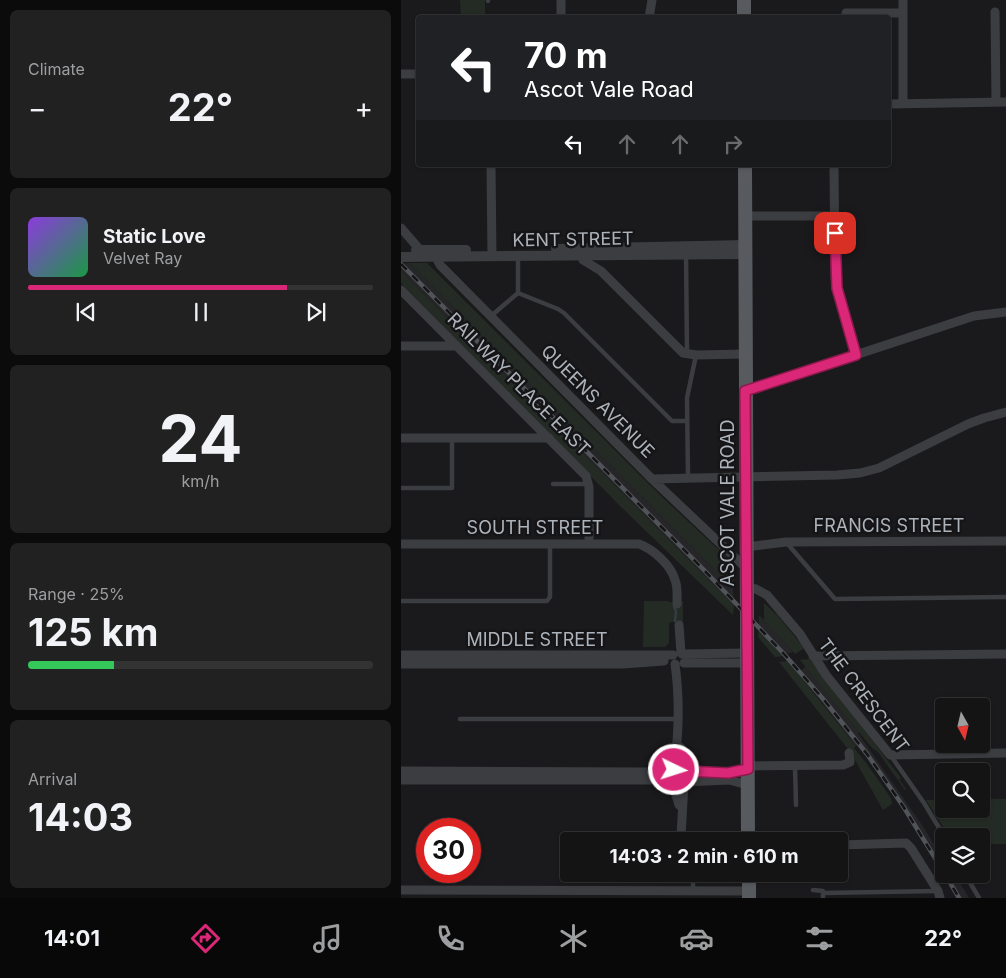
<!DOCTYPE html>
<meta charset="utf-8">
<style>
body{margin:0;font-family:Inter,sans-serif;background:#212122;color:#f1f3f6;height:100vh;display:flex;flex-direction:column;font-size:19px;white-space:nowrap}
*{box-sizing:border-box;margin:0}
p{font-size:16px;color:#9d9ea0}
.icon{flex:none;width:28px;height:28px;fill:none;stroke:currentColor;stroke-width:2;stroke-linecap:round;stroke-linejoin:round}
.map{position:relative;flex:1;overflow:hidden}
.drawer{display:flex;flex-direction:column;gap:10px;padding:10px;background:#0b0b0c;width:401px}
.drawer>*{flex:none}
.banner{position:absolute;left:15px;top:15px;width:475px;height:152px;border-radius:5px;box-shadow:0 1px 4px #0004,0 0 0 1px #333334;background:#202124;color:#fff;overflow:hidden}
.needle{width:32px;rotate:172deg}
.tools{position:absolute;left:534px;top:698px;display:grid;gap:10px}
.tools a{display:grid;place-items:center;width:55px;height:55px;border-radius:5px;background:#141415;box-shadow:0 1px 4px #0004,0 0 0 1px #333334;font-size:25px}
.speed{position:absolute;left:15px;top:818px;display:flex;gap:10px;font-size:25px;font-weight:700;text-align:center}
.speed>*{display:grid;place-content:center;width:65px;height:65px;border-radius:50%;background:#141415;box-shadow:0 1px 4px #0004,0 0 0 1px #333334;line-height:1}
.speed .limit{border:8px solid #d22;background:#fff;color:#111}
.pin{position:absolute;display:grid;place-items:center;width:42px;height:42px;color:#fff;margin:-21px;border-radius:10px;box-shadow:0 2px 8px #0006}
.me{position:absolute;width:55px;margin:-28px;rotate:94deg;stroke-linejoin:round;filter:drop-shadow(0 0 4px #0008)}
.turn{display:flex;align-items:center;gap:18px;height:105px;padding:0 25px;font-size:22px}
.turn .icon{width:65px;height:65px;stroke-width:2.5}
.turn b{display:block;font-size:35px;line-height:42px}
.lanes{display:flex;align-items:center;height:48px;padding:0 25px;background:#0003;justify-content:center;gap:25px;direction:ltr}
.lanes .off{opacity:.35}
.big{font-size:38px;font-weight:700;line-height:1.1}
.drawer .card{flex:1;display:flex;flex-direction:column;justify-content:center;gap:8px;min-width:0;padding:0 18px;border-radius:8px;background:#212122}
.drawer .dial{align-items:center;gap:0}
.dial b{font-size:65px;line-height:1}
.song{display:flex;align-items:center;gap:15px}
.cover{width:60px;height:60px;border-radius:8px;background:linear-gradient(135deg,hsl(270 70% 55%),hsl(140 70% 35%))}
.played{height:5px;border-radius:2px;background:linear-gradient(90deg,#db2777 75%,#333334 75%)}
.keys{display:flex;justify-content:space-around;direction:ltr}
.heat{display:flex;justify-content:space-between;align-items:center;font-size:28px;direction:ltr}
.charge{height:8px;border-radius:4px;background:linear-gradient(90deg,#34c759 25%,#333334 0)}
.trip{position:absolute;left:159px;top:832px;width:288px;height:50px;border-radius:5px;background:#141415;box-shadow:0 1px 4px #0004,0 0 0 1px #333334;font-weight:700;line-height:50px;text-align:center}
.dock{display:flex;height:80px;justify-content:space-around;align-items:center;background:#080808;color:#9d9ea0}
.dock .icon{width:35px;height:35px}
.dock .on{color:#db2777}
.dock b{font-size:22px;color:#f1f3f6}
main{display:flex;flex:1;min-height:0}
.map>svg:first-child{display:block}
.built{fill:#262629}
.green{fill:#242b24}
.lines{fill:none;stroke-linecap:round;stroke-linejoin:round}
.stream{stroke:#333c41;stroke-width:2.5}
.service{stroke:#3b3d40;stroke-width:4.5}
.minor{stroke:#3b3d40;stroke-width:9}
.tertiary{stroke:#3b3d40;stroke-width:10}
.primary{stroke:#575a5f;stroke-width:14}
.rail-casing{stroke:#505357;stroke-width:4.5}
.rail{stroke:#151517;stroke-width:2.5;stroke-dasharray:8;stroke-linecap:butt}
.route-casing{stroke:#8e194d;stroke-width:12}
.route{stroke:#db2777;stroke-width:9}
.labels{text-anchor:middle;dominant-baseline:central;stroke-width:5;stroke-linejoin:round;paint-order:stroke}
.street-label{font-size:18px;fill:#adb3ba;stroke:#151517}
</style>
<main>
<section class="drawer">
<div class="card"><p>Climate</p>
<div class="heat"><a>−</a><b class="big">22°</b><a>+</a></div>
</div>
<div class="card">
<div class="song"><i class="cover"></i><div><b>Static Love</b><p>Velvet Ray</p></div></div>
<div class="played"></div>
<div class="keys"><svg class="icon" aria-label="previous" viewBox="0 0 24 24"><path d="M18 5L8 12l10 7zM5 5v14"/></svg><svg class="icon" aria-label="pause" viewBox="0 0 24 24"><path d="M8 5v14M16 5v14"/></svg><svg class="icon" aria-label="next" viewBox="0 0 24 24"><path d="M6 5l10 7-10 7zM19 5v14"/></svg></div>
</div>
<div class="card dial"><b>24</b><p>km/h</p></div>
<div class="card"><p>Range · 25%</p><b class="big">125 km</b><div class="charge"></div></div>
<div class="card"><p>Arrival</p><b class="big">14:03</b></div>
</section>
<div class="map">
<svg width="605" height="898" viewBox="0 0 605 898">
<rect width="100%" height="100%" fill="#1a1a1c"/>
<path class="built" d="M 8,263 L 332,588 L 333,605 L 0,271 L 0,264 Z
M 358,615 L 370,627 L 392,652 L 381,655 L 358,629 Z
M 405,666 L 458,732 L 457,733 L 521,825 L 542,859 L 542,874 L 551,874 L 557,883 L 559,883 L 568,898 L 554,898 L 555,896 L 530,853 L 486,786 L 456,745 L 455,746 L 398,673 Z"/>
<path class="green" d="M 59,0 L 84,0 L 84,17 L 60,17 Z
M 8,263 L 26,263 L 262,498 L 334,565 L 332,588 Z
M 0,271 L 333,605 L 332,615 L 220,507 L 0,283 Z
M 243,601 L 266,601 L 273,603 L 282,601 L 282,623 L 274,621 L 268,623 L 268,643 L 264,647 L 242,647 Z
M 363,603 L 377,616 L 403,648 L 402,649 L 394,654 L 363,620 Z
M 358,629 L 381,655 L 383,656 L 374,657 L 357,637 Z
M 409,659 L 500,778 L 498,779 L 505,789 L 504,790 L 477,752 L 471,748 L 399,660 Z
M 387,661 L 455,746 L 453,748 L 466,764 L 490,798 L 491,804 L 482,810 L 450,753 L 378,662 Z
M 580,799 L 605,799 L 605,844 L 582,844 L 580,836 L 548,836 L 525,800 L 542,800 L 542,809 L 580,809 Z"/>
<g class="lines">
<path class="stream" d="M 273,606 L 275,612 L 274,621"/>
<path class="service" d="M 87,0 L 87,1
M 285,253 L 286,353
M 117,257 L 117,293
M 90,316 L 117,293 L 157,309 L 163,313 L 271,421 L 286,421
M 287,478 L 286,398 L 295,355
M 152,484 L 183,484
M 0,488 L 51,488 L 51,438
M 385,542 L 434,599 L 605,597
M 0,601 L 146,601 L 149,597 L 149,543
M 59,719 L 278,719
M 490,756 L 523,803 L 543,836
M 394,766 L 395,805
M 208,836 L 292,836 L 292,841
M 564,874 L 578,898
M 412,890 L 422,891 L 422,893
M 292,891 L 292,874
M 422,898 L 422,893 L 536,891"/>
<path class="minor" d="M 502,0 L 502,103
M 594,12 L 595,102
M 445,13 L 502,13
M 160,18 L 160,0
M 248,18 L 251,0
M 0,74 L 18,74
M 488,104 L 605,102
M 90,165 L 91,256
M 433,165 L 434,279 L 439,300 L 455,355
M 344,216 L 433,216
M 0,228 L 20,251
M 36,251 L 37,261 L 39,265 L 251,479 L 345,568
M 178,251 L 182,260 L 200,271 L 282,353 L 295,355 L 344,354
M 0,290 L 185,476 L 188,487 L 188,543
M 0,346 L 56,346
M 345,391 L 573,316 L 605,312
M 0,438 L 148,438
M 251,479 L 436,475 L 459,473 L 478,468 L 567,424 L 583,418 L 605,412
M 0,544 L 238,544 C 252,549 270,565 274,580 C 277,587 276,596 276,604
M 345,547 L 385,542 L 605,541
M 345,587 L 355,589 L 366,595 L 399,634 L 425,675 L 489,755 L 605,753
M 278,625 L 280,653
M 281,654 L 346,653
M 0,655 L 272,655
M 412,656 L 605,654
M 283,663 L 346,663
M 0,664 L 222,664 L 263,661
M 279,747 L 283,771
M 347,766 L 442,765 L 449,762 L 448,753
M 273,770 C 278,734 279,700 274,664
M 0,771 L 248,772 L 259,774 L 271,772
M 283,771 L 327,773 L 347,769
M 0,780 L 249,780 L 258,778 L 270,780
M 271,782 L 278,805
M 283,782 L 328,780 L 347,785
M 280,836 L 283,783
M 438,845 L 505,843 L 510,848 L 537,891 L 539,898
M 0,890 L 348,891"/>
<path class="tertiary" d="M 155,249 L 344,245
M 15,250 L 65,250
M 0,257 L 344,254"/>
<path class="primary" d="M 343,0 L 343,18
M 344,165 L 347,841
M 348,874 L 348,898"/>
<defs>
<path id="rail" d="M 0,264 L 302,569 L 383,654 L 423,700 L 466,754 L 502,806 L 542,871
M 544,874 L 558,898"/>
</defs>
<use href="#rail" class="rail-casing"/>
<use href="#rail" class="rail"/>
</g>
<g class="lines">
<defs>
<path id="route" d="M 273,770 L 278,769 L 284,771 L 327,773 L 347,769 L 344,391 L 455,355 L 436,288 L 434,233"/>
</defs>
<use href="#route" class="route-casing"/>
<use href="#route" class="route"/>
</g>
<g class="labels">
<g class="street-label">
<text transform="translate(172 239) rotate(-1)">KENT STREET</text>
<text transform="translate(118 384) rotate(45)">RAILWAY PLACE EAST</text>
<text transform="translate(197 401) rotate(45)">QUEENS AVENUE</text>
<text transform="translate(326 503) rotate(-90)">ASCOT VALE ROAD</text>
<text x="488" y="525">FRANCIS STREET</text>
<text x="134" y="527">SOUTH STREET</text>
<text x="136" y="639">MIDDLE STREET</text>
<text transform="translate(463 695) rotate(53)">THE CRESCENT</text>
</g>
</g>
</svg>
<div class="tools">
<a><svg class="needle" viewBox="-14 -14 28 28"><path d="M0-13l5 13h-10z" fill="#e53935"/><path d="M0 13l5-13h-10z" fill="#9d9ea0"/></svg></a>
<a><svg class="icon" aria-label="search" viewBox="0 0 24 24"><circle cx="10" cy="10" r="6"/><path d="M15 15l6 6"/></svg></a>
<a><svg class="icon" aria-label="layers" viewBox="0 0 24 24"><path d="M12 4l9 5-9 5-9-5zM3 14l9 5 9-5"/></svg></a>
</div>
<div class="speed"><div class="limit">30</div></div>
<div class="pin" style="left:434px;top:233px;background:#d93025"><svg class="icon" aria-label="arrive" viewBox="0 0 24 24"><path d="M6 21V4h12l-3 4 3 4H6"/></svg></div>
<svg class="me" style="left:273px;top:770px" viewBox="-20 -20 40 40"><circle r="17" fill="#db2777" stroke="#fff" stroke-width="3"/><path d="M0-11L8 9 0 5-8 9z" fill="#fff"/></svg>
<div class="trip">14:03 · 2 min · 610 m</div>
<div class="banner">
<div class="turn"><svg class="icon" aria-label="left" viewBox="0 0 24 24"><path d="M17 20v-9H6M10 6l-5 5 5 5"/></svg><div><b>70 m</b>Ascot Vale Road</div></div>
<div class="lanes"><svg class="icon" aria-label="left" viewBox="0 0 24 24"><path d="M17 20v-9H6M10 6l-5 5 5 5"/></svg><svg class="icon off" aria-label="ahead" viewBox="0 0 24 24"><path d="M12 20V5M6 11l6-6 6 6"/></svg><svg class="icon off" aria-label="ahead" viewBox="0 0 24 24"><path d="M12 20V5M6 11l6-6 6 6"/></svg><svg class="icon off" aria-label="right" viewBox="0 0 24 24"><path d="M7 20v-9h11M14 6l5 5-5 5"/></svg></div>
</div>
</div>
</main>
<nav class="dock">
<b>14:01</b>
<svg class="icon on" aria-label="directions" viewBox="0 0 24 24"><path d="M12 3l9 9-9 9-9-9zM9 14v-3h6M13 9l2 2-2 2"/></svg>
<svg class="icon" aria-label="music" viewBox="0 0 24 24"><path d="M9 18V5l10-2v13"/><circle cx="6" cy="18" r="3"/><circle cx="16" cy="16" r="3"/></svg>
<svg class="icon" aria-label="phone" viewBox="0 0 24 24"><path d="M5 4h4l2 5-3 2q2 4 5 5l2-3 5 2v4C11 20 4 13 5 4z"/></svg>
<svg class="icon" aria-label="climate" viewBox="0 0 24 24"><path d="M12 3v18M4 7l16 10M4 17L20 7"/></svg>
<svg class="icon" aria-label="car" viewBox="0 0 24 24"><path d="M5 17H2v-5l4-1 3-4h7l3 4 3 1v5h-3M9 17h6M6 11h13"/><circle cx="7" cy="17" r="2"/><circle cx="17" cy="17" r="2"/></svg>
<svg class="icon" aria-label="filters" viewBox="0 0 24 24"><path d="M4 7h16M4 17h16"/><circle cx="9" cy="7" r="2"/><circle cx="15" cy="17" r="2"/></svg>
<b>22°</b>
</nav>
